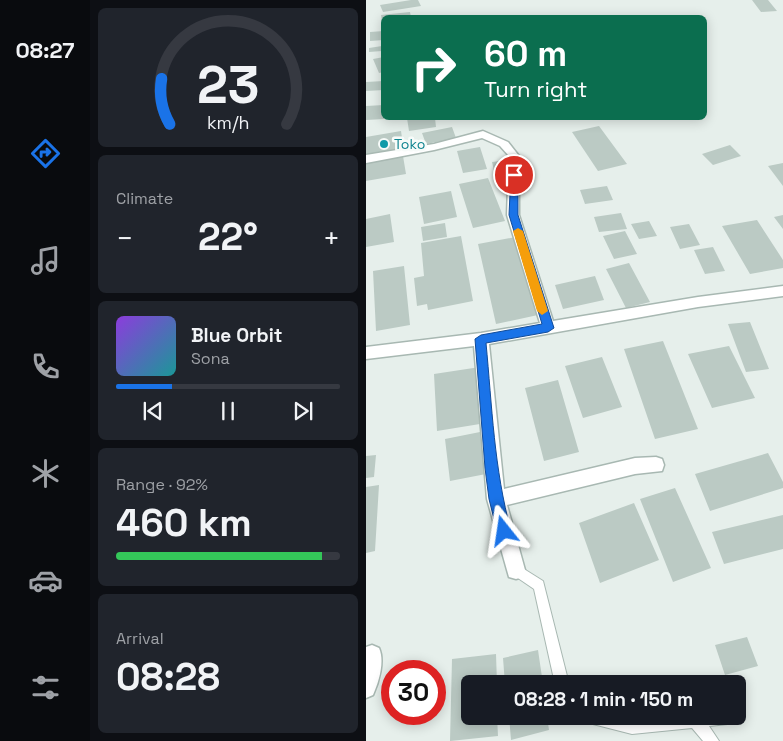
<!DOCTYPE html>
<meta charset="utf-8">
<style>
body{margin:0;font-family:"Space Grotesk",sans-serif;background:#20242c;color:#f1f3f6;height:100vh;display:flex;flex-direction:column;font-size:19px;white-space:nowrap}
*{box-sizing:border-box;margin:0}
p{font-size:16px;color:#9ea1a6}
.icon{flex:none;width:28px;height:28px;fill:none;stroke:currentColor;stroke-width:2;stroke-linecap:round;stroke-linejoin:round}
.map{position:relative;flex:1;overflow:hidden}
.side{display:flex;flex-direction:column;gap:8px;padding:8px;background:#0d0f14;width:276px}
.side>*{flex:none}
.hud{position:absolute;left:15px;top:15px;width:326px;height:105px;border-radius:8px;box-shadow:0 2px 12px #0003;background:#0b6e4f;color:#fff;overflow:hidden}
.speed{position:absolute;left:15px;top:660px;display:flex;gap:10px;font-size:25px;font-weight:700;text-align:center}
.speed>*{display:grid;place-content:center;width:65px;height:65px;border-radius:50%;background:#171b24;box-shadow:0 2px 12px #0003;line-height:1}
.speed .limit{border:8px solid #d22;background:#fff;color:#111}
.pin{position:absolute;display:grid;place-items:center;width:42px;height:42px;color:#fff;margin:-21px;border:2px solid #fff;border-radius:50%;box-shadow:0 1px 5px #0007}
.me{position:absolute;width:55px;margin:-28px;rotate:345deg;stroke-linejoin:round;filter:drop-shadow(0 0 4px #0008)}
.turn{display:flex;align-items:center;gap:18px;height:105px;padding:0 20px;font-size:22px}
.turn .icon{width:65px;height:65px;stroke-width:2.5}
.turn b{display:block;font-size:35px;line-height:42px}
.big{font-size:38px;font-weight:800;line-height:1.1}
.side .card{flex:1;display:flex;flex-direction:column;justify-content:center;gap:8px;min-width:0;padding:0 18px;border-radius:8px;background:#20242c}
.side .dial{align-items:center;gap:0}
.dial svg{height:130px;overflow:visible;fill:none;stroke:#363941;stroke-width:7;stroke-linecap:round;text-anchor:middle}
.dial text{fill:#f1f3f6;stroke:none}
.song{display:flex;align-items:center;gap:15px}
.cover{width:60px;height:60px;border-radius:8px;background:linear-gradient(135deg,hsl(270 70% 55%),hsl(180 70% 35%))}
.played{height:5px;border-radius:2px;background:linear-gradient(90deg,#1a73e8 25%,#363941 25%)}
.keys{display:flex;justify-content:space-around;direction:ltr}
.heat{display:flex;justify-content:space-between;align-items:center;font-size:28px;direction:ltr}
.charge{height:8px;border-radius:4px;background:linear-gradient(90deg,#34c759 92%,#363941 0)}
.trip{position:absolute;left:95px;top:675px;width:285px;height:50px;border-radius:8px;background:#171b24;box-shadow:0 2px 12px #0003;font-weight:800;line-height:50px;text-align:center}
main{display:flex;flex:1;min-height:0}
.dock{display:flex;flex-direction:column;width:90px;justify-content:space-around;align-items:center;background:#090b0e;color:#9ea1a6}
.dock .icon{width:35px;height:35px}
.dock .current{color:#1a73e8}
.dock b{font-size:22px;color:#f1f3f6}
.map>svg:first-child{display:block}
.building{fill:#bbcac4}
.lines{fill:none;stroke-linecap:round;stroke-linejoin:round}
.service-casing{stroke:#a8b8b2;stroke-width:2}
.minor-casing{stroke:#a8b8b2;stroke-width:3}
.service{fill:#fff;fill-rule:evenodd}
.minor{fill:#fff;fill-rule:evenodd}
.route{fill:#1a73e8;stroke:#114b97}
.slow{fill:#f59e0b}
.culture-dot{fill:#0f9aa8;stroke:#f7fbf9;stroke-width:2}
.labels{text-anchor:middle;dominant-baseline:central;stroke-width:5;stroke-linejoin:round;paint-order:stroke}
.far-culture-label{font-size:14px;fill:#0d838f;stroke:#f7fbf9;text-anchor:start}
</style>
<main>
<nav class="dock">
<b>08:27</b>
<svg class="icon current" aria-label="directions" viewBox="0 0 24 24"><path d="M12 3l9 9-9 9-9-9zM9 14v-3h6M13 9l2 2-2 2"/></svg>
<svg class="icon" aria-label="music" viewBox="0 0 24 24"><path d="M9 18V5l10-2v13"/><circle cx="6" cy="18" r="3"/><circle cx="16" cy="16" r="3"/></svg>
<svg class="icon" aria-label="phone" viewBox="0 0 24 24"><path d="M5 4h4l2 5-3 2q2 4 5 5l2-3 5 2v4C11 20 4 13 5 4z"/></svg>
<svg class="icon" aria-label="climate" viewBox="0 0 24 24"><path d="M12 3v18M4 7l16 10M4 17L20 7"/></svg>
<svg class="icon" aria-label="car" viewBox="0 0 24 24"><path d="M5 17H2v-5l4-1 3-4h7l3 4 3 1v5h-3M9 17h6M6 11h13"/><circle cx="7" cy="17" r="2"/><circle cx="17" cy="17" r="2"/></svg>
<svg class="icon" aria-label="filters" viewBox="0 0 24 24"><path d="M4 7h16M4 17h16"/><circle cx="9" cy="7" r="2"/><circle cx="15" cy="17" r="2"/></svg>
</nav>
<section class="side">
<div class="card dial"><svg viewBox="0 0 100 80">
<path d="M14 69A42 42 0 1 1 86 69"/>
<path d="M14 69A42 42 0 0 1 9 41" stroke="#1a73e8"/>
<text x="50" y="56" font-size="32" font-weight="700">23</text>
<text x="50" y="72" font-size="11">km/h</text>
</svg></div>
<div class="card"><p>Climate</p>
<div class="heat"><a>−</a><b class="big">22°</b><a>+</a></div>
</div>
<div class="card">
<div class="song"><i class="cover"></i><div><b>Blue Orbit</b><p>Sona</p></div></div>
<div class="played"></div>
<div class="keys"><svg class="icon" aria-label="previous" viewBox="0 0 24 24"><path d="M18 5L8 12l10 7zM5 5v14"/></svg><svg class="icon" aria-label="pause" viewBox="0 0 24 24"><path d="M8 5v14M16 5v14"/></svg><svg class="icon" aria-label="next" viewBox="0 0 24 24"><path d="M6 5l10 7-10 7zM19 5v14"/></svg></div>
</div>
<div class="card"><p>Range · 92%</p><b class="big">460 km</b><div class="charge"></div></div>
<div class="card"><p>Arrival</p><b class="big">08:28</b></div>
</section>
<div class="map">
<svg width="417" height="741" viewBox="0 0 417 741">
<rect width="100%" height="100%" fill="#e6efeb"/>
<path class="building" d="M 45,0 L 52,0 L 55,6 L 17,12 L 14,5 Z
M 386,0 L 402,0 L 411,11 L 395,12 Z
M 44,12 L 45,17 L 18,18 L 16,22 L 15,15 Z
M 18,31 L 18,40 L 4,41 L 4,32 Z
M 16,46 L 16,51 L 3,52 L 3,48 Z
M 18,57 L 18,72 L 13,73 L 7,59 Z
M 18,81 L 18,90 L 0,91 L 0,82 Z
M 18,105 L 18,119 L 0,120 L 0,106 Z
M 41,118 L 69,118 L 70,127 L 43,131 Z
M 233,126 L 261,164 L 232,171 L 206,132 Z
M 86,127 L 90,138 L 60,144 L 56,133 Z
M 35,131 L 38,151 L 0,157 L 0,137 Z
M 364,145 L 375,156 L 347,165 L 336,154 Z
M 114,147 L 121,169 L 97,173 L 91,151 Z
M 37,156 L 40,174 L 0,181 L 0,163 Z
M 142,160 L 145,172 L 129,175 L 126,162 Z
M 417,163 L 417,186 L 402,166 Z
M 122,178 L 139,221 L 107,228 L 93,184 Z
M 241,186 L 247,200 L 219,204 L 214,190 Z
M 85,191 L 91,217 L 58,224 L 53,197 Z
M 255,213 L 261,229 L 233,232 L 228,217 Z
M 24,214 L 28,242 L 0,247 L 0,219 Z
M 417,215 L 417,229 L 408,217 Z
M 391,220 L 417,260 L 417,268 L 384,274 L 356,226 Z
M 283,221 L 291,236 L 273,239 L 265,224 Z
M 79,223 L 81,237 L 57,241 L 55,227 Z
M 323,224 L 334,245 L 314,249 L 304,227 Z
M 259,231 L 271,254 L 248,259 L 237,236 Z
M 95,236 L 107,301 L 62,310 L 61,304 L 51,306 L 48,278 L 58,276 L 55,243 Z
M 150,237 L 172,315 L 130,324 L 112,244 Z
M 347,247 L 359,271 L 339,274 L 328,250 Z
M 263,263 L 284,302 L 260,308 L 240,269 Z
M 38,266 L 44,325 L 10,331 L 7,271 Z
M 229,276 L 238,300 L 197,309 L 189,285 Z
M 384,322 L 403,369 L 380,372 L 362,324 Z
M 297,341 L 332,429 L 289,439 L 258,349 Z
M 363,346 L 389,398 L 346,408 L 322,354 Z
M 236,357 L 256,407 L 217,418 L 199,366 Z
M 114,367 L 120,423 L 71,431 L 68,374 Z
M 192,380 L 213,452 L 178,461 L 159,388 Z
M 114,432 L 120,474 L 84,481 L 79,439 Z
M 402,453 L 417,482 L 417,488 L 344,511 L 329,474 Z
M 10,455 L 8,477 L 0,478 L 0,456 Z
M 13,485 L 9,551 L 0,553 L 0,487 Z
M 309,488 L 345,568 L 307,582 L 274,499 Z
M 268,503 L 293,560 L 234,583 L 213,523 Z
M 417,515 L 417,549 L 358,564 L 346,532 Z
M 381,637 L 392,666 L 359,675 L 349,645 Z
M 172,650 L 177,684 L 139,684 L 137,658 Z
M 130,654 L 131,684 L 104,684 L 104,716 L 131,716 L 132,736 L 84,741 L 86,659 Z
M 143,716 L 181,716 L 183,730 L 145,740 Z"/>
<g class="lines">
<defs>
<path id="service" d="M 150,564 L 177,581 L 203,684 L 189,684 L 168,589 L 146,574 L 144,570 L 146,566 Z
M 371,709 L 376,711 L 378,716 L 376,721 L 371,723 L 343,726 L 353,741 L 337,741 L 326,728 L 266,734 L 223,723 L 218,721 L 216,716 L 252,716 L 266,720 L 300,716 L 371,716 Z"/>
<path id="minor" d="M 117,131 L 142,142 L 153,156 L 153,215 L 187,321 L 332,297 L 417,286 L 417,296 L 332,307 L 123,344 L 138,489 L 269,458 L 290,457 L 296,459 L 298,465 L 296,471 L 269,474 L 141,505 L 159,570 L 157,577 L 150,579 L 143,577 L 141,570 L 121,499 L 108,346 L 0,359 L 0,347 L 115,333 L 174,323 L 141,215 L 143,156 L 134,146 L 116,138 L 68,150 L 0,163 L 0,155 L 68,144 Z
M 6,645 L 13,648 C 19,661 13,682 7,695 L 0,698 L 0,647 Z"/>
</defs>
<use href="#service" class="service-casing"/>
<use href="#minor" class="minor-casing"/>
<use href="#service" class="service"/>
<use href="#minor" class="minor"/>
</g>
<path class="route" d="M 145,173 L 152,175 L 152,215 L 188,328 L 182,332 L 120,343 C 126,406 128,469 145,531 L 143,535 L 138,537 L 133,535 L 131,531 L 123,499 L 119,468 L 109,339 L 115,335 L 176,324 L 143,215 Z"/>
<path class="slow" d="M 152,228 L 157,231 L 182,311 L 176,315 L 171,311 L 147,231 Z"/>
<circle class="culture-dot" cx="18" cy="144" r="5"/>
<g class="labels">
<g class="far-culture-label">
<text x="28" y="144">Toko</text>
</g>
</g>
</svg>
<div class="speed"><div class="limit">30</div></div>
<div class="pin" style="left:148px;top:175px;background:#d93025"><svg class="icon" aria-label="arrive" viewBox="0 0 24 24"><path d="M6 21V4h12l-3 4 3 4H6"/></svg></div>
<svg class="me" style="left:138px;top:531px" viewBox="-20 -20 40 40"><path d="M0-17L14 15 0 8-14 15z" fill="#1a73e8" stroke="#fff" stroke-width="4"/></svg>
<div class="trip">08:28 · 1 min · 150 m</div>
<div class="hud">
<div class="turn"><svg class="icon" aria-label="right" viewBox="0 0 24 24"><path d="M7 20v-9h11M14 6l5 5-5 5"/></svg><div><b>60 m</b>Turn right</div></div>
</div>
</div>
</main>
